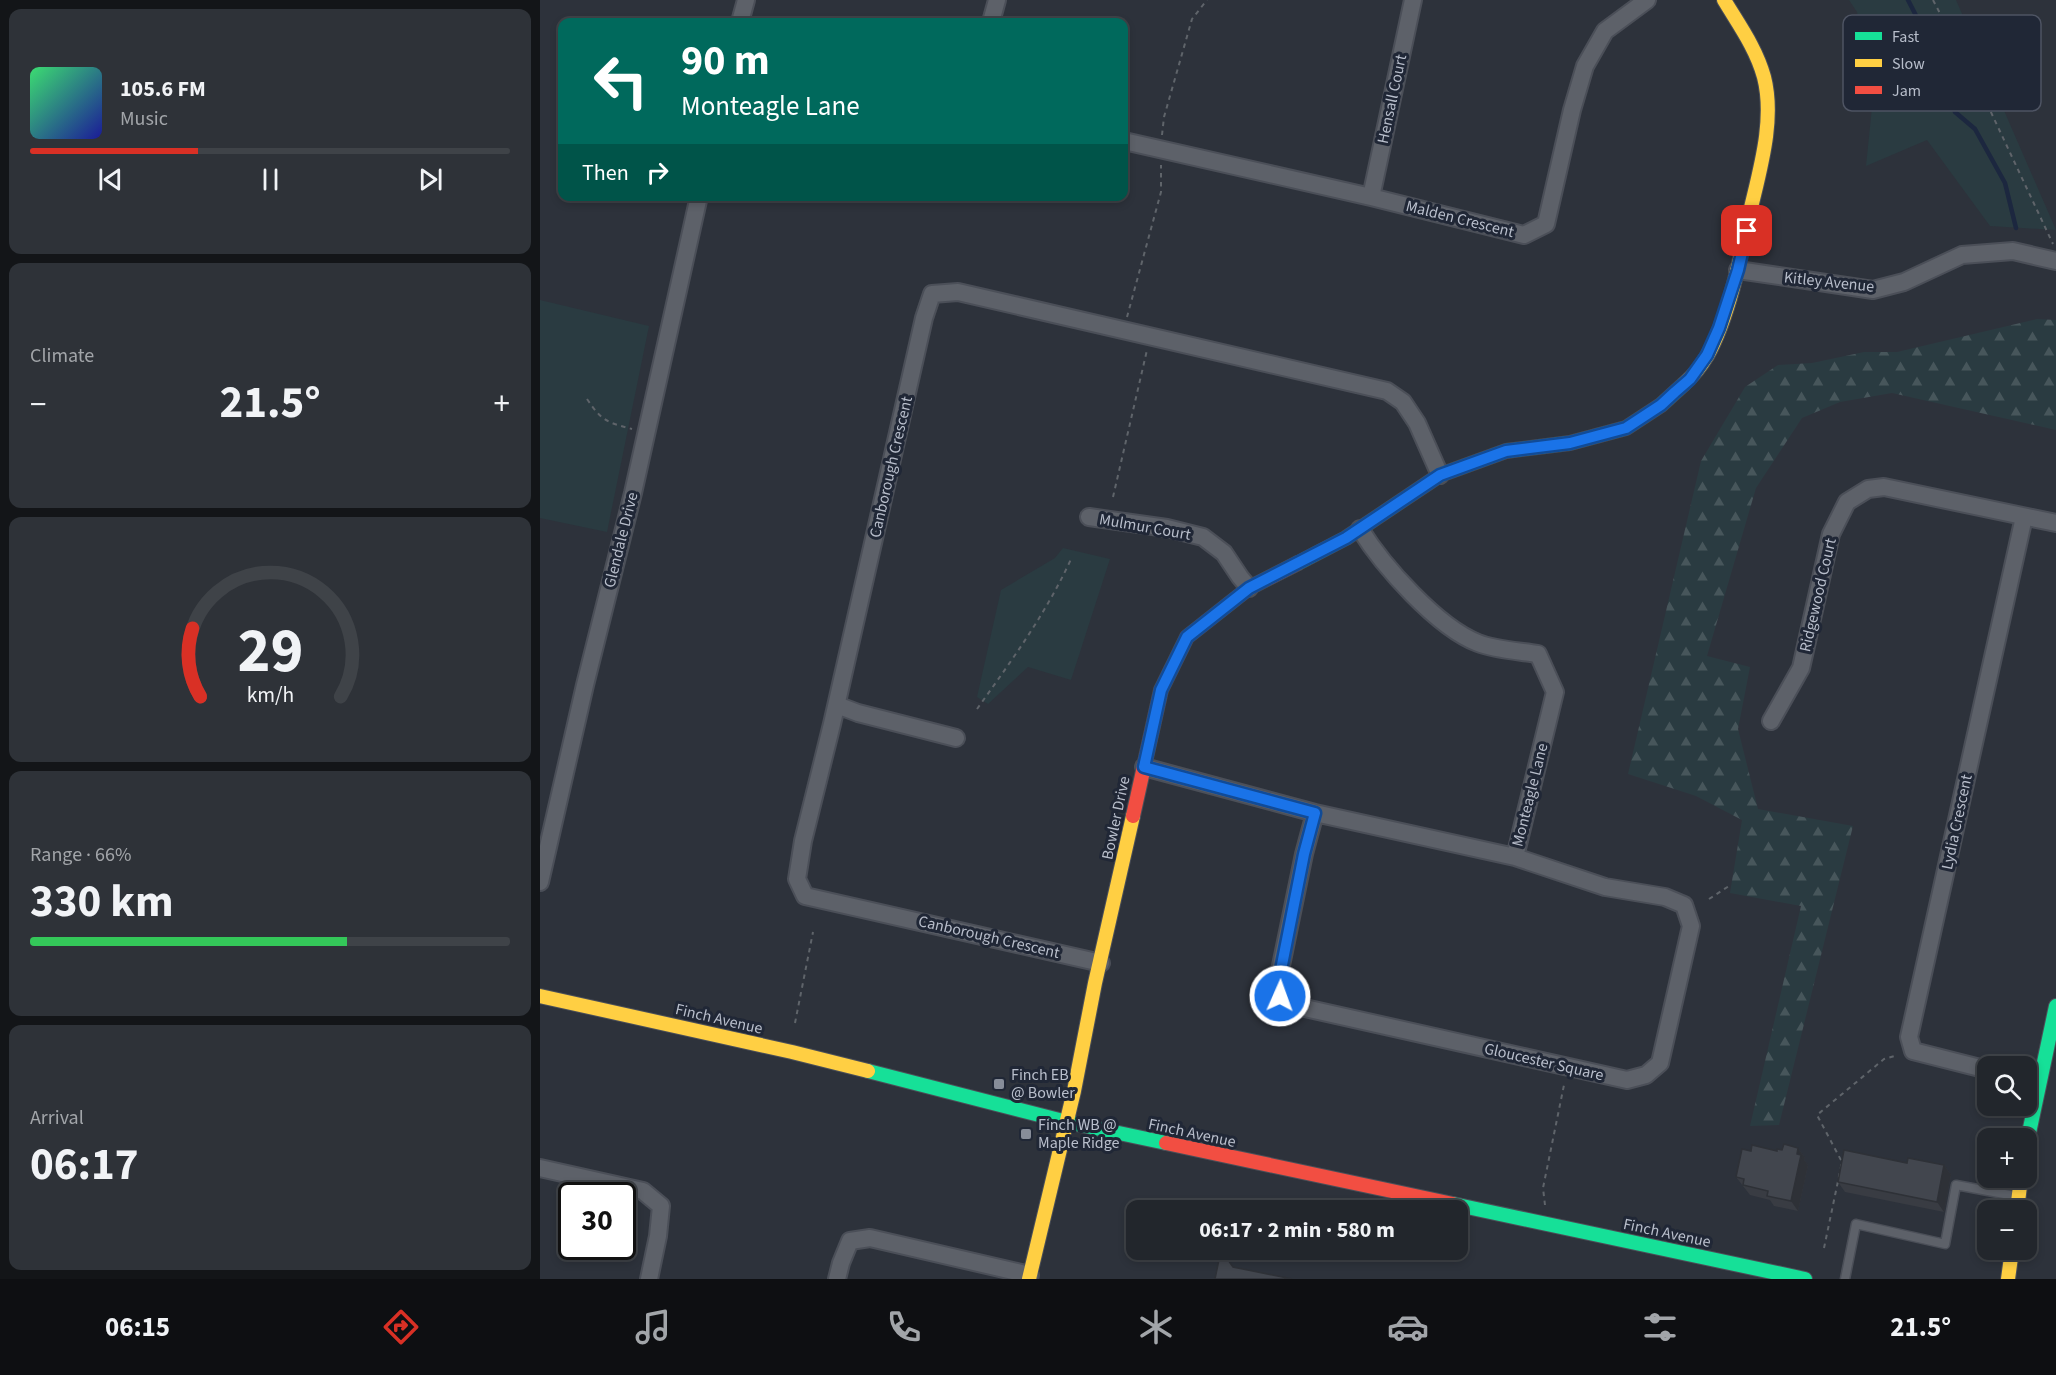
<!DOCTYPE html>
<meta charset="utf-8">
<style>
body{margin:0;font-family:"Source Sans 3",sans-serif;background:#2e3238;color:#f1f3f6;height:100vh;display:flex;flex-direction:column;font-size:22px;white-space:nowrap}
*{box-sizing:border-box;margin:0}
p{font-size:20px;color:#a2a5a9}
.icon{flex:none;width:33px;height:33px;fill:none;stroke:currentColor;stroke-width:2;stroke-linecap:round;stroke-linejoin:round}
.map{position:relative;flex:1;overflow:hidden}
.details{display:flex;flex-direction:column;gap:9px;padding:9px;background:#131518;width:540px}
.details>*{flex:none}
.hud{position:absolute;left:18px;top:18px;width:570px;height:183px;border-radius:12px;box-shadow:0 3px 9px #0003,0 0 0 2px #3f4348;background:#00695c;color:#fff;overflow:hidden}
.buttons{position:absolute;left:1437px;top:1056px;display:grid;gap:12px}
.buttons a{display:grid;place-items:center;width:60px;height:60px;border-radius:12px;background:#22262c;box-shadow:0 3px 9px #0003,0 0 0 2px #3f4348;font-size:30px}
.speed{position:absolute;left:18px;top:1182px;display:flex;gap:12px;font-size:30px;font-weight:700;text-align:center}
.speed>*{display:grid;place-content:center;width:78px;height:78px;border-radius:50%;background:#22262c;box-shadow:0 3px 9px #0003,0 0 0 2px #3f4348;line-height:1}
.speed .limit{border:3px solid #111;border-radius:9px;background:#fff;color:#111}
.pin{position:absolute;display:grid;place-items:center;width:51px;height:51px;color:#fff;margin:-26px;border-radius:12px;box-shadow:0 3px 9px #0006}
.me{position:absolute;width:66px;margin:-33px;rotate:2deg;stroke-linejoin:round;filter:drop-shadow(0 0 4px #0008)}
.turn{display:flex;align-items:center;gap:21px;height:126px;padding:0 24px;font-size:27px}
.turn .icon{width:78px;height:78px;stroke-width:2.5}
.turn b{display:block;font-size:42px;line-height:51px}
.then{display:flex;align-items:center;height:57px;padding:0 24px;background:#0003;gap:12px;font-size:22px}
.big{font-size:45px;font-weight:700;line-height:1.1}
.details .card{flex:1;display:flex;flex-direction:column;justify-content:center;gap:9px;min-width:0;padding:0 21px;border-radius:12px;background:#2e3238}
.details .dial{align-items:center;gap:0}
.dial svg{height:156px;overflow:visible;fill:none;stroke:#3f4348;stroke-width:7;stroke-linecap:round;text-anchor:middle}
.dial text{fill:#f1f3f6;stroke:none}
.song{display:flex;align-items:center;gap:18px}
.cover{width:72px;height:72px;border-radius:9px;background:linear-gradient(135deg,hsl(140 70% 55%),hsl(240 70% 35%))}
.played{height:6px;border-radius:3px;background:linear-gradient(90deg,#d93025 35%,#3f4348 35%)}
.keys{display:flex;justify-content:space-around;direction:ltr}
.heat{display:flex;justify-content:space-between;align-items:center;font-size:33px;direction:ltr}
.charge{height:9px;border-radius:4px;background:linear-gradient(90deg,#34c759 66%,#3f4348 0)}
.trip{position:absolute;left:586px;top:1200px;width:342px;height:60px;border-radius:12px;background:#22262c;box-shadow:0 3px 9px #0003,0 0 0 2px #3f4348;font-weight:700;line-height:60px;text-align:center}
.menu{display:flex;height:96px;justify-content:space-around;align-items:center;background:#0e0f12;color:#a2a5a9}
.menu .icon{width:42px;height:42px}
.menu .selected{color:#d93025}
.menu b{font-size:27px;color:#f1f3f6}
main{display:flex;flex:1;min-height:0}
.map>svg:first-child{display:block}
.forest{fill:url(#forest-firs)}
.green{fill:#2a3b41}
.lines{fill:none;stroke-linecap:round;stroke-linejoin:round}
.stream{stroke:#1c273f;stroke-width:4.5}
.lane-casing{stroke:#4b4f58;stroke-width:11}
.street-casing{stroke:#4b4f58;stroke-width:20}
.fast-casing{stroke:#4b4f58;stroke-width:16}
.slow-casing{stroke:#4b4f58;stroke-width:16}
.jam-casing{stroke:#4b4f58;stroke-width:16}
.path{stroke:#5f646a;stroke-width:2;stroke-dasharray:4.5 4.5;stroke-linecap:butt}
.lane{stroke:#5d6169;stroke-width:8}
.street{stroke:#5d6169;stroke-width:16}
.fast{stroke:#16e098;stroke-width:14}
.slow{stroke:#ffcf43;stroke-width:14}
.jam{stroke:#f24e42;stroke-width:14}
.wall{fill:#393c43}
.shaded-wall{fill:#2e3137}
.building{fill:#42464e;stroke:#2e3137;stroke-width:1.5}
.route-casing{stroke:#114b97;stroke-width:15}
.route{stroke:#1a73e8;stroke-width:10}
.poi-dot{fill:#878d99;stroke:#202736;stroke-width:2}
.labels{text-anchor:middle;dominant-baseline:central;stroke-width:6;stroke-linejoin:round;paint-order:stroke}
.street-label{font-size:16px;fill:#b8becb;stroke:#202736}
.poi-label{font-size:16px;fill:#b8becb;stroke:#202736;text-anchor:start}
.key{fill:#202736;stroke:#4e5463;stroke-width:1.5}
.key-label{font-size:16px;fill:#b8becb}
</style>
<main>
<section class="details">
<div class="card">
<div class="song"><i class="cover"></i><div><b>105.6 FM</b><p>Music</p></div></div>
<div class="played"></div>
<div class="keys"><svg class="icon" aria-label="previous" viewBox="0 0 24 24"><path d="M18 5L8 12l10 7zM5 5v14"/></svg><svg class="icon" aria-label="pause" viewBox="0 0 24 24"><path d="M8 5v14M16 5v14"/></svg><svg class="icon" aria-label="next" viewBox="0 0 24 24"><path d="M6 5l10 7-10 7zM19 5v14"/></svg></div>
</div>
<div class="card"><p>Climate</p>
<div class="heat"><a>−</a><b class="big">21.5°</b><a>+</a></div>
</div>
<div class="card dial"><svg viewBox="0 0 100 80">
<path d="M14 69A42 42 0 1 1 86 69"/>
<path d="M14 69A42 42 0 0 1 10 34" stroke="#d93025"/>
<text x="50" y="56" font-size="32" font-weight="700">29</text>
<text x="50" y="72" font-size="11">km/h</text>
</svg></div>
<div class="card"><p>Range · 66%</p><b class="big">330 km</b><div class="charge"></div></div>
<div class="card"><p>Arrival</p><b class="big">06:17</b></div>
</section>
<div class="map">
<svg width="1516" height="1279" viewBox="0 0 1516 1279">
<defs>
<pattern id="forest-firs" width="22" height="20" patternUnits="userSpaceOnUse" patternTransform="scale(1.5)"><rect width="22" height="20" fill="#2a3b41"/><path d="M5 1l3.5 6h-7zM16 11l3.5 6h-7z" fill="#47565b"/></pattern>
</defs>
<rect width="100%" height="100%" fill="#2d323b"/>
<path class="forest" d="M 1497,319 L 1516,320 L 1516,430 L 1352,393 L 1300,402 L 1262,418 L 1216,488 L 1167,656 L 1210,667 L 1198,729 L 1218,809 L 1313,826 L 1239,1125 L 1210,1126 L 1261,906 L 1190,893 L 1202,820 L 1156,796 L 1088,774 L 1161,461 L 1205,387 L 1238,365 L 1272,363 L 1324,352 L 1357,352 Z"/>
<path class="green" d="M 1309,0 L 1416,0 L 1516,230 L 1450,226 L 1387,140 L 1326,166 L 1333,97 L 1317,12 Z
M 0,300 L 109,326 L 67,532 L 0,518 Z
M 523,548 L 570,559 L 531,680 L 488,667 L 448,704 L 437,697 L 461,590 L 515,558 Z"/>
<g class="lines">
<path class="stream" d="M 1368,0 L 1385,33 L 1415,112 L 1435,129 L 1465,183 L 1476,228"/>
<defs>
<path id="lane" d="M 1305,1279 L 1316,1224 L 1405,1244 L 1416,1185 L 1475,1196"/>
<path id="street" d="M 200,22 L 206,0
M 451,22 L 457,0
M 584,141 L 831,197 L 984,235 L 1006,224 L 1032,110 L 1045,66 L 1065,31 L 1107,0
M 831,197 L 873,0
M 1198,270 L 1333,290 L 1364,282 L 1422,255 L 1473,251 L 1516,261
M 549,517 L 627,528 L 663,537 L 684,553 L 700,577 L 709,588
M 820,529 C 843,566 897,627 938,643 C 955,650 980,651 998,654 L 1015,692 L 975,857
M 297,705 L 318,713 L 416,738
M 1231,721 L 1261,668 L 1291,534 L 1307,502 L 1328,489 L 1344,487 L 1516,523
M 604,767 L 775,813 L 975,857 L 1065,887 L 1125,897 L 1144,905 L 1151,926 L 1120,1063 L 1106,1075 L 1087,1080 L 747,1004 L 740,996 L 737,985 L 764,854 L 775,813
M 0,882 L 45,685 L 93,493 L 159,196
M 561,963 L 265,896 L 257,879 L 263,841 L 292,724 L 384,318 L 392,294 L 418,292 L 847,391 L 863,402 L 877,423 L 900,475
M 1448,1070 L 1373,1051 L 1369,1037 L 1484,517
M 0,1168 L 103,1191 L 121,1206 L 118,1236 L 109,1279
M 297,1279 L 301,1263 L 310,1241 L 330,1238 L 490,1275"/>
<path id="fast" d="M 758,563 L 806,538 L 900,475 L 966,451 L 1030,443 L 1086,428 L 1121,405 L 1144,384
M 328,1071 L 527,1122 L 626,1143
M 1486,1147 L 1516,1006
M 913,1204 L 1265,1279"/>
<path id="slow" d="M 1144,384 C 1153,376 1161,366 1167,356 C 1189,317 1201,256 1210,212 C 1220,169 1235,120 1224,77 C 1216,48 1199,25 1184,0
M 0,996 L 252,1052 L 328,1071
M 1477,1210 L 1481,1178
M 489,1279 L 534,1091 L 555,983 L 593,816
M 1468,1279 L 1472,1250"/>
<path id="jam" d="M 593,816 L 621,690 L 647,637 L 709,588 L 758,563
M 626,1143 L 913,1204"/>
</defs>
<use href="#lane" class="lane-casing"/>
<use href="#street" class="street-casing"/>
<use href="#fast" class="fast-casing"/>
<use href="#slow" class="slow-casing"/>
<use href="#jam" class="jam-casing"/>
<path class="path" d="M 1393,0 L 1441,91 L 1513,244
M 622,135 L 624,117 L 652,19 L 667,0
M 587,317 L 621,192 L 621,165
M 47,399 C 62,421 66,422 92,429
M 573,497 L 607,350
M 437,709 C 472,660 507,612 532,557
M 1169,899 L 1189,886
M 255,1023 L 273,932
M 1005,1205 L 1003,1188 L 1024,1085
M 1284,1248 L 1302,1162 L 1277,1115 L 1344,1059 L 1358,1055"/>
<use href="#lane" class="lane"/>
<use href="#street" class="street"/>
<use href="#fast" class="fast"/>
<use href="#slow" class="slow"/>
<use href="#jam" class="jam"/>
</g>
<path class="wall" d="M 1258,1148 L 1265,1158 L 1264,1160 L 1268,1165 L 1258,1211 L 1234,1206 L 1230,1200 L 1210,1195 L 1196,1177 L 1211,1151 L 1237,1151 Z
M 1367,1163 L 1404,1165 L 1411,1175 L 1404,1212 L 1305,1192 L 1298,1182 Z"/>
<path class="shaded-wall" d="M 1258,1148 L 1265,1158 L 1264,1160 L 1268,1165 L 1258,1211 L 1251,1201 Z
M 1404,1165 L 1411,1175 L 1404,1212 L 1397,1202 Z"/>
<path class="building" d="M 1244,1144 L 1258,1148 L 1257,1154 L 1261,1155 L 1251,1201 L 1227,1196 L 1228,1191 L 1203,1185 L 1204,1179 L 1196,1177 L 1202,1149 L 1211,1151 L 1212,1145 L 1237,1151 L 1237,1149 L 1242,1150 Z
M 1304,1150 L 1367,1163 L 1368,1158 L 1404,1165 L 1397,1202 L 1298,1182 Z
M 681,1250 L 693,1267 L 752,1279 L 675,1279 Z"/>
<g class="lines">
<defs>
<path id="route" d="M 740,996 L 738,985 L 764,854 L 775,813 L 604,767 L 621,690 L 647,637 L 709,588 L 806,538 L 900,475 L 966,451 L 1030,443 L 1086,428 L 1121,405 L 1135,392 L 1150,379 L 1167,355 L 1179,328 L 1198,270 L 1207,231"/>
</defs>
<use href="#route" class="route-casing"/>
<use href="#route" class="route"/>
</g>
<g class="poi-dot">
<rect x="453" y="1078" width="12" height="12" rx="3"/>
<rect x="480" y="1128" width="12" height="12" rx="3"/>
</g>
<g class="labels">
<g class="street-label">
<text transform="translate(852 99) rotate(-78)">Hensall Court</text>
<text transform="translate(920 219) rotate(14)">Malden Crescent</text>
<text transform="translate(1289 282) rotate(6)">Kitley Avenue</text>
<text transform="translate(351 467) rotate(-77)">Canborough Crescent</text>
<text transform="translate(605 527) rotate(10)">Mulmur Court</text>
<text transform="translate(81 540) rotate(-76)">Glendale Drive</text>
<text transform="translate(1278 595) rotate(-77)">Ridgewood Court</text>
<text transform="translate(990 795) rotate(-76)">Monteagle Lane</text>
<text transform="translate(576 818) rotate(-78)">Bowler Drive</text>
<text transform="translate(1417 822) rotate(-78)">Lydia Crescent</text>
<text transform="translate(449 937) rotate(13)">Canborough Crescent</text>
<text transform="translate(179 1019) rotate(13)">Finch Avenue</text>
<text transform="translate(1004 1062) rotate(13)">Gloucester Square</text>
<text transform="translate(652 1133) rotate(12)">Finch Avenue</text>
<text transform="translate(1127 1233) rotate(12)">Finch Avenue</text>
</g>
<g class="poi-label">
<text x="471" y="1075">Finch EB<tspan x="471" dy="18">@ Bowler</tspan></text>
<text x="498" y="1125">Finch WB @<tspan x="498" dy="18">Maple Ridge</tspan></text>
</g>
</g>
<rect x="1303" y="15" width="198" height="96" rx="9" class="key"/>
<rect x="1315" y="32" width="27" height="8" fill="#16e098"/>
<rect x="1315" y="59" width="27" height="8" fill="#ffcf43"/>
<rect x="1315" y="86" width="27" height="8" fill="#f24e42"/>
<g class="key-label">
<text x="1352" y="42">Fast</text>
<text x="1352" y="69">Slow</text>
<text x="1352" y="96">Jam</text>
</g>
</svg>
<div class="buttons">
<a><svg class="icon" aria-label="search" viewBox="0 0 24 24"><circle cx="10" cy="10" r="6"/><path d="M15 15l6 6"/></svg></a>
<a>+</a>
<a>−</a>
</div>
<div class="speed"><div class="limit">30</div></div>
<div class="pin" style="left:1207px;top:231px;background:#d93025"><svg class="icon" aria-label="arrive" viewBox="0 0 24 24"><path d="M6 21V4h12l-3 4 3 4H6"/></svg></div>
<svg class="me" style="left:740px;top:996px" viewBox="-20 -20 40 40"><circle r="17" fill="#1a73e8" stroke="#fff" stroke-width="3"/><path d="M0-11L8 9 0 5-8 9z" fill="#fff"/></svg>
<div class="trip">06:17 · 2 min · 580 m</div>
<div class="hud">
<div class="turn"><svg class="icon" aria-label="left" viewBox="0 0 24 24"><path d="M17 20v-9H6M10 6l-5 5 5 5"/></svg><div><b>90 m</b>Monteagle Lane</div></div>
<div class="then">Then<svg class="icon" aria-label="right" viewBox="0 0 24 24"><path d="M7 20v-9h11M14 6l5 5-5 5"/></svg></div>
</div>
</div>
</main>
<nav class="menu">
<b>06:15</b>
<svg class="icon selected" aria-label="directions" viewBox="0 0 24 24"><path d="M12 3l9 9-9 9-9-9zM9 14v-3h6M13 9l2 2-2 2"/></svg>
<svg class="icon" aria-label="music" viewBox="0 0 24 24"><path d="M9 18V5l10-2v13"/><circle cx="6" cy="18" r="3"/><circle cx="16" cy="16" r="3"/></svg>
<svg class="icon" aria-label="phone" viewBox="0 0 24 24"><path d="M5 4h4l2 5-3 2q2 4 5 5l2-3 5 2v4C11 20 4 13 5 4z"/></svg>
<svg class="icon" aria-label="climate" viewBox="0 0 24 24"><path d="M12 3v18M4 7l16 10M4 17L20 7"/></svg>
<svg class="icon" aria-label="car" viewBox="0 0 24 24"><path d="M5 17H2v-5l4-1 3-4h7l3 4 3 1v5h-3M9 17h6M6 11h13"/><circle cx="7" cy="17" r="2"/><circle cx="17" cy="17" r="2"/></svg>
<svg class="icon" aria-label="filters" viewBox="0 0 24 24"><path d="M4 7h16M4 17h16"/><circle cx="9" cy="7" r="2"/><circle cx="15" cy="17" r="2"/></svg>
<b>21.5°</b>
</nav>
